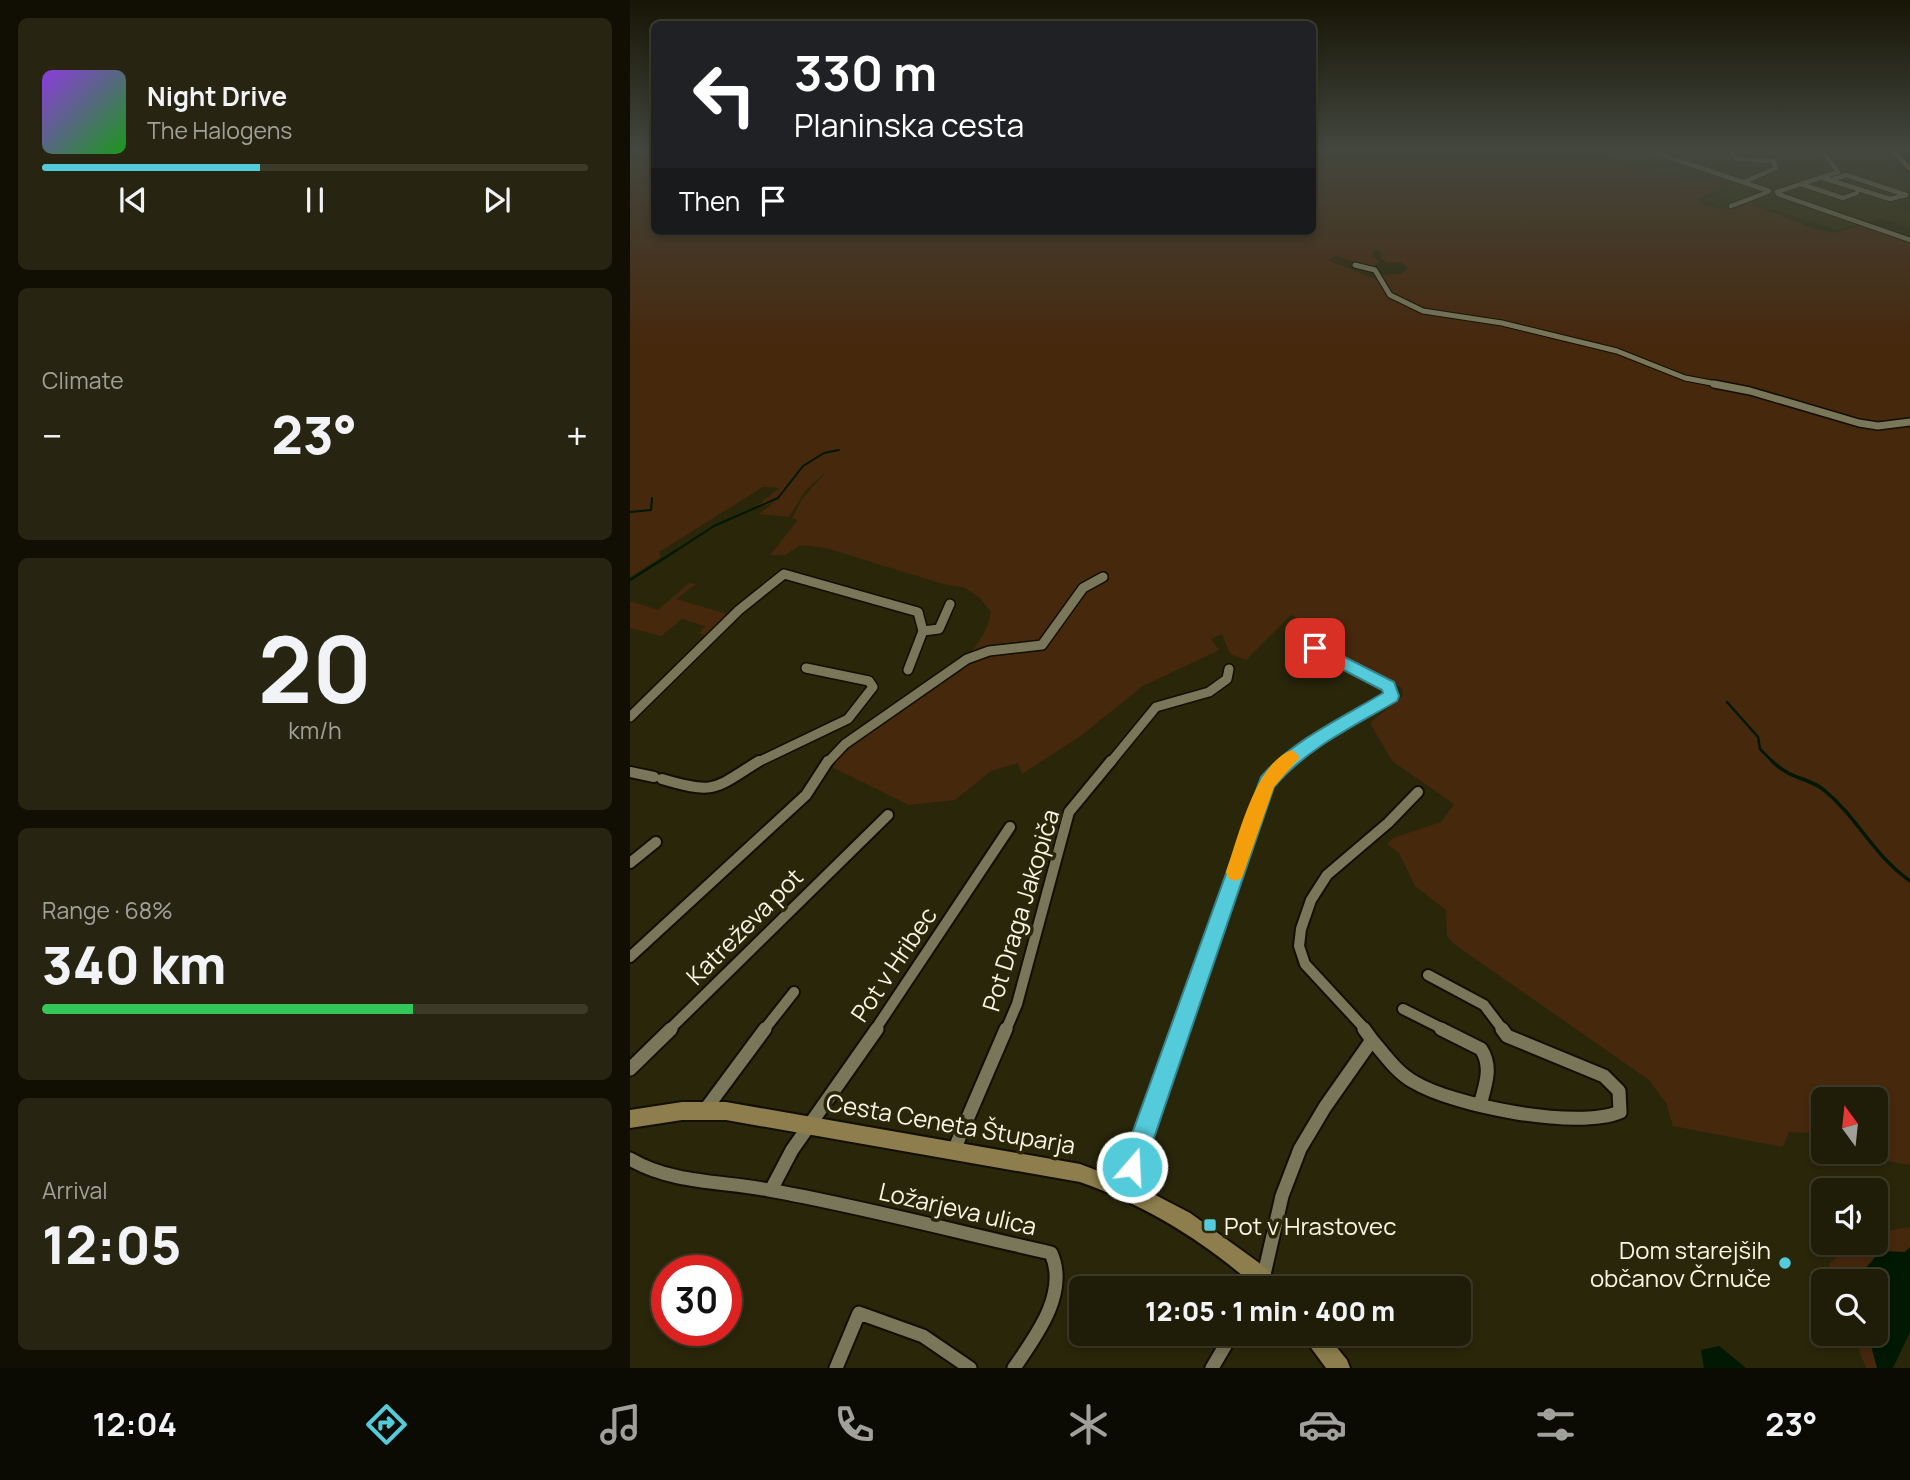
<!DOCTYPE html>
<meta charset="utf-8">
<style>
body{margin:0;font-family:Manrope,sans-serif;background:#272512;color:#f1f3f6;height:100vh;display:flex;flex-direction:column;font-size:26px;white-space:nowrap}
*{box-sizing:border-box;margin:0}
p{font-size:23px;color:#a1a19c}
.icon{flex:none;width:38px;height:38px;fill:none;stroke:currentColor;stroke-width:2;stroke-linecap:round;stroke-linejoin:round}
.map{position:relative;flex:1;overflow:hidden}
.panel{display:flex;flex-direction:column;gap:18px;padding:18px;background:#110f04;width:630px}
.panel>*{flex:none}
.banner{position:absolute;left:21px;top:21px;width:665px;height:214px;border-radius:10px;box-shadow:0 4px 10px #0003,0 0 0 2px #3c3a29;background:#202124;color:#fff;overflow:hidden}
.needle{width:46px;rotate:345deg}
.fabs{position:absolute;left:1181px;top:1087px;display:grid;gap:14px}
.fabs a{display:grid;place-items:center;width:77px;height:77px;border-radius:10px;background:#1f1c08;box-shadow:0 4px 10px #0003,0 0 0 2px #3c3a29;font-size:35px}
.speed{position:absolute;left:21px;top:1255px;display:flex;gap:14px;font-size:35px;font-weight:700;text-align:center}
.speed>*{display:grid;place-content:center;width:91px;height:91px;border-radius:50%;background:#1f1c08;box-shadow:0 4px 10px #0003,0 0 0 2px #3c3a29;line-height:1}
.speed .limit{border:10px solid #d22;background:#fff;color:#111}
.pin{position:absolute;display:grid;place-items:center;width:60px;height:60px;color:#fff;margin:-30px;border-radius:14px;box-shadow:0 4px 10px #0006}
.me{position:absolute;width:77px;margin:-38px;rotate:19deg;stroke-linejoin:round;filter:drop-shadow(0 0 5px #0008)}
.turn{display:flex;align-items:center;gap:24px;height:147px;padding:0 28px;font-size:32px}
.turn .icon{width:91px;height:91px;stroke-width:2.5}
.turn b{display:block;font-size:49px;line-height:60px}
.then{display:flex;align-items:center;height:66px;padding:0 28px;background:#0003;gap:14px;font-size:26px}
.big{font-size:52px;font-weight:800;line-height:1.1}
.panel .card{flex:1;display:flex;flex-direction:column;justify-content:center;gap:10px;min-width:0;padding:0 24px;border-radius:10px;background:#272512}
.panel .dial{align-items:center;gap:0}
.dial b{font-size:91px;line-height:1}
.song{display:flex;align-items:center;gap:21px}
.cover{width:84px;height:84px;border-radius:10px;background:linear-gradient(135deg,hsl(270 70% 55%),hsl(120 70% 35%))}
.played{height:7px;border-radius:4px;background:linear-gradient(90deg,#53cbda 40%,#3c3a29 40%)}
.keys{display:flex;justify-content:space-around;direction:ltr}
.heat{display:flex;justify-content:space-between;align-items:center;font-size:38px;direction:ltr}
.charge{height:10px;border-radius:5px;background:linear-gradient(90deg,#34c759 68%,#3c3a29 0)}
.trip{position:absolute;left:439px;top:1276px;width:402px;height:70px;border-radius:10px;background:#1f1c08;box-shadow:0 4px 10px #0003,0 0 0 2px #3c3a29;font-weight:800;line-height:70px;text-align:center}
.tabs{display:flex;height:112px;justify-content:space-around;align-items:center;background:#0c0b03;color:#a1a19c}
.tabs .icon{width:49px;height:49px}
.tabs .active{color:#53cbda}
.tabs b{font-size:32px;color:#f1f3f6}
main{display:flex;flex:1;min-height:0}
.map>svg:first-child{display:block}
.built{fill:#322e09}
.green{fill:#46280d}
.water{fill:#011802}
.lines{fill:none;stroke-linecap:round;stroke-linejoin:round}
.stream-far2{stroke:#011802;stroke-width:2}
.stream-far1{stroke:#011802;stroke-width:2.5}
.stream{stroke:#011802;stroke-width:3.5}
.street-far5-casing{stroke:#120e00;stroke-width:6}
.street-far4-casing{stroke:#120e00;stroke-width:7}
.street-far3-casing{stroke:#120e00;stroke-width:10}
.street-far2-casing{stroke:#120e00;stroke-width:12}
.street-far1-casing{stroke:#120e00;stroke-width:14}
.street-casing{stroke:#120e00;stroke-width:17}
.secondary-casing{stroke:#120e00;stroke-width:4}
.primary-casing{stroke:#120e00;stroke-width:4}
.street-far5{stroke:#797659;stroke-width:4.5}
.street-far4{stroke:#797659;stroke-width:5}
.street-far3{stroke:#797659;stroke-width:7}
.street-far2{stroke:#797659;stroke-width:9}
.street-far1{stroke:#797659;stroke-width:10}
.street{stroke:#797659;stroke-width:13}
.secondary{fill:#8e7e4d;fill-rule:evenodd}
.primary{fill:#a38640;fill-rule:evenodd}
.rail{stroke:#a4a28d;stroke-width:2;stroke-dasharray:2 3.5;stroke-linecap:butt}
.route{fill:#53cbda;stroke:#36848e;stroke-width:2}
.slow{fill:#f59e0b}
.poi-dot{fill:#53cbda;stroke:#29260a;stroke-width:2.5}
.labels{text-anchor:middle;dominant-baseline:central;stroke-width:7;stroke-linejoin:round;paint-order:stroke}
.near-street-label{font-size:24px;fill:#f7f5e5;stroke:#29260a}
.near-poi-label{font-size:24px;fill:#f7f5e5;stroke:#29260a;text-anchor:start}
</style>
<main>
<section class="panel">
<div class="card">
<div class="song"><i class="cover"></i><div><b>Night Drive</b><p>The Halogens</p></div></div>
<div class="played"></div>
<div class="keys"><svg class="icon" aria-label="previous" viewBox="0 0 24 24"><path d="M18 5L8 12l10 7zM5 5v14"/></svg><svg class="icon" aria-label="pause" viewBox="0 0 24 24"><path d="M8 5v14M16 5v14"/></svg><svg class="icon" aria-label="next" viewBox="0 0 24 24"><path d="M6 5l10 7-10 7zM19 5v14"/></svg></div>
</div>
<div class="card"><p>Climate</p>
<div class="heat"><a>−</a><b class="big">23°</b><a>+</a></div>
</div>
<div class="card dial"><b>20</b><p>km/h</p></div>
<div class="card"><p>Range · 68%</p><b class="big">340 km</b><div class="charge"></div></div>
<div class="card"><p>Arrival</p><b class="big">12:05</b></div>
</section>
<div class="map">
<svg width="1280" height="1368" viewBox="0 0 1280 1368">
<rect width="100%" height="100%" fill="#29260a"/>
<path class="built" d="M 973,149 L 1246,149 L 1280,185 L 1280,199 L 1262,206 L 1280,212 L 1280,229 L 1251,219 L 1207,230 L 1126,204 L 1090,207 L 1071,200 L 1086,195 L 1102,181 L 1017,172 L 978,156 Z"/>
<path class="green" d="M 0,149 L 24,149 L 24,231 L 682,231 L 683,149 L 973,149 L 980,154 L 978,156 L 1025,174 L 1102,182 L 1068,199 L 1073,205 L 1095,209 L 1119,203 L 1182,228 L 1204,233 L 1233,225 L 1280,241 L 1280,420 L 1249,425 L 1229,422 L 1136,394 L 1061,379 L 986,349 L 885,324 L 837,319 L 787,308 L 761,293 L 751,275 L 771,274 L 778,268 L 771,262 L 757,263 L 751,259 L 750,251 L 743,251 L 742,257 L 750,261 L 743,267 L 706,256 L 697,260 L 748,280 L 753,289 L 768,302 L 787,310 L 830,320 L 884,326 L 991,353 L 1062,382 L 1144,398 L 1230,424 L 1247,428 L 1280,423 L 1280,1165 L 1234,1157 L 1228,1152 L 1246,1152 L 1246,1099 L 1194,1099 L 1193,1134 L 1159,1132 L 1153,1147 L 1043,1126 L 1036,1103 L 1019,1080 L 824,944 L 817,936 L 816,910 L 785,886 L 769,853 L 757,844 L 763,838 L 811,822 L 824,804 L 762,761 L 740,723 L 773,696 L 772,688 L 706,653 L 711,642 L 661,615 L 616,660 L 600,654 L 592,634 L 581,639 L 589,650 L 513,686 L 452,735 L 392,774 L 388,763 L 361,771 L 325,800 L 279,805 L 198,765 C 237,718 352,675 361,612 L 349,597 L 333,587 L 313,584 L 196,548 L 171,545 L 155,555 L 140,555 L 168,520 L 162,519 L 172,499 L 197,471 L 175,491 L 159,517 L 129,514 L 145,502 L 122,510 L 149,488 L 133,487 L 29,552 L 31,557 L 0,577 Z
M 59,583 L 66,584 L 46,599 L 101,615 L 76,636 L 69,633 L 75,626 L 52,619 L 31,636 L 0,628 L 0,601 L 28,610 Z
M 1280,1227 L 1280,1248 L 1275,1252 L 1238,1264 L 1226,1281 L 1205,1281 L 1199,1265 L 1219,1243 L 1246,1242 L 1246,1233 Z
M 1223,1334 L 1238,1334 L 1247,1368 L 1236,1368 Z"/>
<path class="water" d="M 1280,1247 L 1280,1332 L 1263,1368 L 1247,1368 L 1238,1334 L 1246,1334 L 1246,1281 L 1226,1281 L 1250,1251 L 1275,1252 Z
M 1089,1346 L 1116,1368 L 1074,1368 L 1071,1350 Z"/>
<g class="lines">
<path class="stream-far2" d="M 0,512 L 21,510 L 22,498
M 44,552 L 84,526 L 148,498 L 173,466 L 194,453 L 209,450"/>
<path class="stream-far1" d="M 0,580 L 47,550
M 1097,702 L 1128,737 L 1130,749 L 1144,763"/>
<path class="stream" d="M 1142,761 C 1161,780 1178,777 1194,790 C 1229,819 1242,854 1280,881"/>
<defs>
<path id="street-far5" d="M 1015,149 L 1139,191
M 1101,149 L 1106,159 L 1143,161 L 1146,168 L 1114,182
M 1193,178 L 1260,199 L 1276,195 L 1216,175 L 1201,180
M 1174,185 L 1213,198 L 1227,193
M 1147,192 L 1208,172 L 1191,149
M 1148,194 L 1280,240
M 1101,206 L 1138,192"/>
<path id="street-far4" d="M 725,265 L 745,270 L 760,295 L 793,311 L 872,323 L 987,351 L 1055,378 L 1092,385"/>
<path id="street-far3" d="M 1084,384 L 1120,391 L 1229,423 L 1248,426 L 1280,422"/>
<path id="street-far2" d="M 293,631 L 309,629 L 320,604
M 0,717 L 109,610 L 154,574 L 288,612 L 293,631 L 278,670
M 126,763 L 218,719 L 243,687 L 239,681 L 176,668
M 197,763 L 215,744 L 337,659 L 359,651 L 412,645 L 453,588 L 473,577
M 480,763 L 526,707 L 579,692 L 597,679 L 599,669
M 654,763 L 678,744 L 761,696 L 759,686 L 685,648"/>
<path id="street-far1" d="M 0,772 L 24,777
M 32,779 C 86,795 84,789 129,761
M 0,863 L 26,842
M 0,957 L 176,795 L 198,761
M 798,975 L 854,1005 L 873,1030
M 773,1009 L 815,1030
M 39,1030 L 258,815
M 134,1030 L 164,992
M 245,1030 L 380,827
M 376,1030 L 387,1004 L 439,812 L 481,761
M 550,1030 L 637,783 L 656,761
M 736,1030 L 675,964 L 669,946 L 671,929 L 681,900 L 697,875 L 758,823 L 788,792"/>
<path id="street" d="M 811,1029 L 851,1049 C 863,1067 855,1086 850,1105
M 742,1040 C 754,1054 767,1073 784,1082 C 824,1106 947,1130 990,1112 L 989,1091 L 974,1076 L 877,1036 L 872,1029
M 0,1069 L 41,1029
M 75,1110 L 135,1029
M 324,1150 L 376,1029
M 0,1159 C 43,1184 92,1181 139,1190 C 234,1207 327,1232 421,1253 C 439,1293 406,1336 384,1368
M 494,1188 L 550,1029
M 141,1190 L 162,1150 L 247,1029
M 628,1288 L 633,1279 L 652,1196 L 670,1149 L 695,1107 L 742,1040 L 734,1029
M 206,1368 L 229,1313 L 293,1336 L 340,1368
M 582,1368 L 602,1334"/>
<path id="secondary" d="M 52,1102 L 96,1102 L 450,1164 L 510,1187 L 560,1213 L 628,1262 L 649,1281 L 652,1288 L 627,1288 C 574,1241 517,1206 450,1182 L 96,1120 L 52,1120 L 0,1128 L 0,1110 Z
M 673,1334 L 696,1334 L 717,1360 L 720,1368 L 696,1368 L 676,1341 Z"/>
<path id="primary" d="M 1258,149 L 1264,149 L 1280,166 L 1280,172 Z"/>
</defs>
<use href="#street-far5" class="street-far5-casing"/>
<use href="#street-far4" class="street-far4-casing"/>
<use href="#street-far3" class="street-far3-casing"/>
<use href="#street-far2" class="street-far2-casing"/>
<use href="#street-far1" class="street-far1-casing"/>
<use href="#street" class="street-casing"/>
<use href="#secondary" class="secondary-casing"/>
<use href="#primary" class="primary-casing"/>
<use href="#street-far5" class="street-far5"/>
<use href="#street-far4" class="street-far4"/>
<use href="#street-far3" class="street-far3"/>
<use href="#street-far2" class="street-far2"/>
<use href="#street-far1" class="street-far1"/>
<use href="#street" class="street"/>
<use href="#secondary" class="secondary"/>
<use href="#primary" class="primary"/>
<path class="rail" d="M 1276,149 L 1280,153"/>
</g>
<linearGradient id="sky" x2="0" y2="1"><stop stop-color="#171506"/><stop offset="0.44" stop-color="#43473e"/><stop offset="1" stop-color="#43473e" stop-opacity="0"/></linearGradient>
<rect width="1280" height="341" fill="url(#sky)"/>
<path class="route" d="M 685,642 L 764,682 L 769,696 L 767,701 C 724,726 677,748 644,787 L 514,1167 L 510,1175 L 502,1179 L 493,1175 L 490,1167 L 631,777 C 663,740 710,719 753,693 L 752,690 L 679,652 L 677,648 Z"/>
<path class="slow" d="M 662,750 L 670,757 L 644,787 L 612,878 L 605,881 L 598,878 L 596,872 C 608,838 625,763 662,750 Z"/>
<g class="poi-dot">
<rect x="573" y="1218" width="14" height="14" rx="3.5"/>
<circle cx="1155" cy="1263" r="7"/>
</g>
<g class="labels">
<g class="near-street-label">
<text transform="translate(390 910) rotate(-73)">Pot Draga Jakopiča</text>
<text transform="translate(114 926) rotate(-45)">Katreževa pot</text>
<text transform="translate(263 964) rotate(-56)">Pot v Hribec</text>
<text transform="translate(321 1123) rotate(10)">Cesta Ceneta Štuparja</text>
<text transform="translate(328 1208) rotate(13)">Ložarjeva ulica</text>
</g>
<g class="near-poi-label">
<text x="594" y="1225">Pot v Hrastovec</text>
<text x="1141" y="1249" text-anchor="end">Dom starejših<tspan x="1141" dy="28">občanov Črnuče</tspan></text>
</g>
</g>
</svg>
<div class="fabs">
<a><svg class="needle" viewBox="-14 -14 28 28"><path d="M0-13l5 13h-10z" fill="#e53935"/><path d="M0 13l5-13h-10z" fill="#a1a19c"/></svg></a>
<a><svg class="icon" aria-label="sound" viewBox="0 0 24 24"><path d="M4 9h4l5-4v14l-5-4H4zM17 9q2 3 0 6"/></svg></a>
<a><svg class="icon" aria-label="search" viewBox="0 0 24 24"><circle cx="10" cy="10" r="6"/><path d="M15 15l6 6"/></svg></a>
</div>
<div class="speed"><div class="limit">30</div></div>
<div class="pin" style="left:685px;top:648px;background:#d93025"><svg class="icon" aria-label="arrive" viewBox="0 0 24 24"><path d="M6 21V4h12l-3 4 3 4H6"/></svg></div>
<svg class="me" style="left:502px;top:1167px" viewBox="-20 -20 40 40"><circle r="17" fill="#53cbda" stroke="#fff" stroke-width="3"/><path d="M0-11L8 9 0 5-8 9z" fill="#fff"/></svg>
<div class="trip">12:05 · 1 min · 400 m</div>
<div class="banner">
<div class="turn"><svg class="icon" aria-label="left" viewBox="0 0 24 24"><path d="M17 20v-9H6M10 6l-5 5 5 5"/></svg><div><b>330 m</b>Planinska cesta</div></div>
<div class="then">Then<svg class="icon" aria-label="arrive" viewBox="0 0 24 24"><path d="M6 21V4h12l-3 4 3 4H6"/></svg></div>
</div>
</div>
</main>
<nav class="tabs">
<b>12:04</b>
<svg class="icon active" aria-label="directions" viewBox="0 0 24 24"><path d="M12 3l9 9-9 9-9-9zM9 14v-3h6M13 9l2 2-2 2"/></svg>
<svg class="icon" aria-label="music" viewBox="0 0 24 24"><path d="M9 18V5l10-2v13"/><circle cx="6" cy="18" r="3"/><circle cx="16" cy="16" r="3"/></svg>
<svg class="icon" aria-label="phone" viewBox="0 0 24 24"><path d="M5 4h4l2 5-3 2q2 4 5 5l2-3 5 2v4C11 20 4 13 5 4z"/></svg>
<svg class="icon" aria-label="climate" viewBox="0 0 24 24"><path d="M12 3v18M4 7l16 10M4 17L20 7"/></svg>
<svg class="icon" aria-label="car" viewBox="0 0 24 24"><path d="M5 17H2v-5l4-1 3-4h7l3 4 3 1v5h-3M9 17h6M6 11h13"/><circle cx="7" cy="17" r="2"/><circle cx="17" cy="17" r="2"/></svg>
<svg class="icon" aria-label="filters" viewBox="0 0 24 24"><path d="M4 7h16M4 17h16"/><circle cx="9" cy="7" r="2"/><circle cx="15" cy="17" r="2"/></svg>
<b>23°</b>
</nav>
